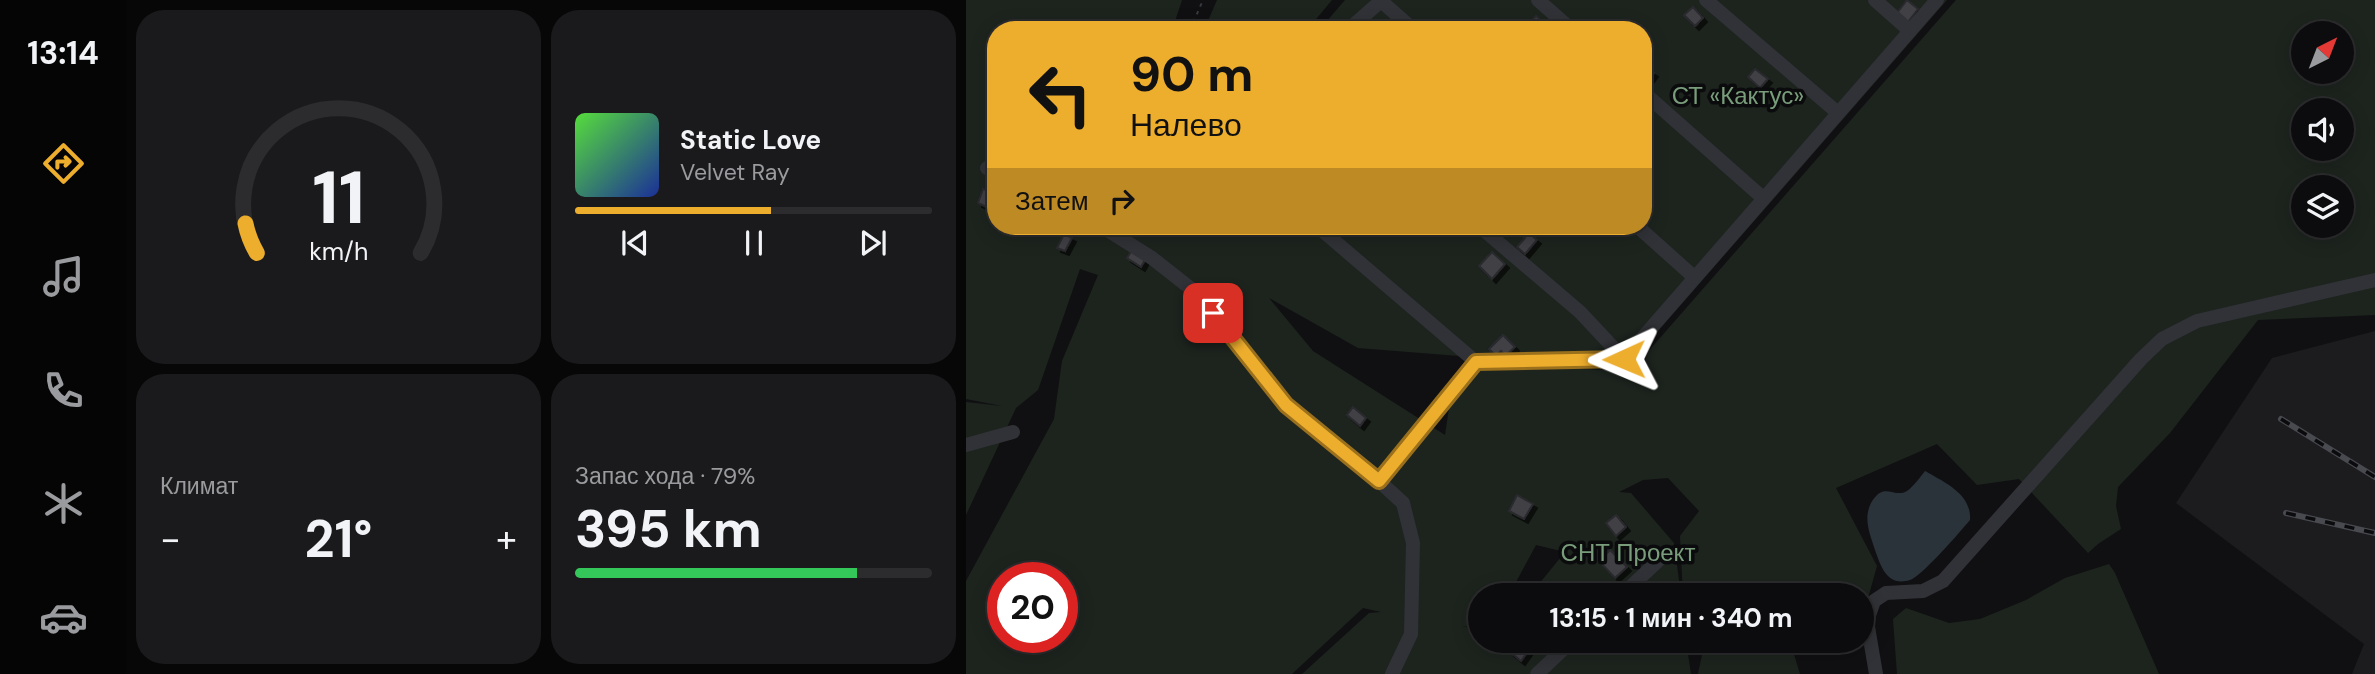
<!DOCTYPE html>
<html lang="ru">
<meta charset="utf-8">
<style>
body{margin:0;font-family:"DM Sans",sans-serif;background:#1a1a1c;color:#f1f3f6;height:100vh;display:flex;flex-direction:column;font-size:26px;white-space:nowrap}
*{box-sizing:border-box;margin:0}
p{font-size:23px;color:#9a9b9e}
.icon{flex:none;width:38px;height:38px;fill:none;stroke:currentColor;stroke-width:2;stroke-linecap:round;stroke-linejoin:round}
.map{position:relative;flex:1;overflow:hidden}
.side{display:flex;flex-direction:column;gap:10px;padding:10px;background:#070708;width:840px}
.side>*{flex:none}
.guide{position:absolute;left:21px;top:21px;width:665px;height:214px;border-radius:28px;box-shadow:0 4px 18px #0003,0 0 0 2px #2c2c2e;background:#edad2d;color:#111;overflow:hidden}
.needle{width:46px;rotate:42deg}
.controls{position:absolute;left:1325px;top:21px;display:grid;gap:14px}
.controls a{display:grid;place-items:center;width:63px;height:63px;border-radius:50%;background:#0c0c0e;box-shadow:0 4px 18px #0003,0 0 0 2px #2c2c2e;font-size:35px}
.speed{position:absolute;left:21px;top:562px;display:flex;gap:14px;font-size:35px;font-weight:700;text-align:center}
.speed>*{display:grid;place-content:center;width:91px;height:91px;border-radius:50%;background:#0c0c0e;box-shadow:0 4px 18px #0003,0 0 0 2px #2c2c2e;line-height:1}
.speed .limit{border:10px solid #d22;background:#fff;color:#111}
.pin{position:absolute;display:grid;place-items:center;width:60px;height:60px;color:#fff;margin:-30px;border-radius:14px;box-shadow:0 4px 10px #0006}
.me{position:absolute;width:77px;margin:-38px;rotate:269deg;stroke-linejoin:round;filter:drop-shadow(0 0 5px #0008)}
.turn{display:flex;align-items:center;gap:24px;height:147px;padding:0 28px;font-size:32px}
.turn .icon{width:91px;height:91px;stroke-width:2.5}
.turn b{display:block;font-size:49px;line-height:60px}
.then{display:flex;align-items:center;height:66px;padding:0 28px;background:#0003;gap:14px;font-size:26px}
.big{font-size:52px;font-weight:700;line-height:1.1}
.side .tile{flex:1;display:flex;flex-direction:column;justify-content:center;gap:10px;min-width:0;padding:0 24px;border-radius:28px;background:#1a1a1c}
.side .dial{align-items:center;gap:0}
.dial svg{height:182px;overflow:visible;fill:none;stroke:#2c2c2e;stroke-width:7;stroke-linecap:round;text-anchor:middle}
.dial text{fill:#f1f3f6;stroke:none}
.song{display:flex;align-items:center;gap:21px}
.cover{width:84px;height:84px;border-radius:10px;background:linear-gradient(135deg,hsl(110 70% 55%),hsl(230 70% 35%))}
.played{height:7px;border-radius:4px;background:linear-gradient(90deg,#edad2d 55%,#2c2c2e 55%)}
.keys{display:flex;justify-content:space-around;direction:ltr}
.heat{display:flex;justify-content:space-between;align-items:center;font-size:38px;direction:ltr}
.charge{height:10px;border-radius:5px;background:linear-gradient(90deg,#34c759 79%,#2c2c2e 0)}
.side .tiles{flex:1;display:grid;gap:10px;grid-template-columns:repeat(2,1fr)}
.trip{position:absolute;left:502px;top:583px;width:406px;height:70px;border-radius:35px;background:#0c0c0e;box-shadow:0 4px 18px #0003,0 0 0 2px #2c2c2e;font-weight:700;line-height:70px;text-align:center}
main{display:flex;flex:1;min-height:0}
.dock{display:flex;flex-direction:column;width:126px;justify-content:space-around;align-items:center;background:#050506;color:#9a9b9e}
.dock .icon{width:49px;height:49px}
.dock .on{color:#edad2d}
.dock b{font-size:32px;color:#f1f3f6}
.map>svg:first-child{display:block}
.built{fill:#1c1c1f}
.green{fill:#1d241e;fill-rule:evenodd}
.water{fill:#2a333a}
.building{fill:#3f4045;stroke:#2a2a2e;stroke-width:2;filter:url(#shadow)}
.lines{fill:none;stroke-linecap:round;stroke-linejoin:round}
.path{stroke:#37393e;stroke-width:2;stroke-dasharray:3.5 5;stroke-linecap:butt}
.minor{stroke:#313237;stroke-width:14}
.rail-casing{stroke:#484a50;stroke-width:6}
.rail{stroke:#0b0b0d;stroke-width:3.5;stroke-dasharray:10;stroke-linecap:butt}
.route-casing{stroke:#9a701d;stroke-width:18}
.route{stroke:#edad2d;stroke-width:12}
.labels{text-anchor:middle;dominant-baseline:central;stroke-width:7;stroke-linejoin:round;paint-order:stroke}
.park-label{font-size:24px;fill:#799d7b;stroke:#0b0b0d}
</style>
<main>
<nav class="dock">
<b>13:14</b>
<svg class="icon on" aria-label="directions" viewBox="0 0 24 24"><path d="M12 3l9 9-9 9-9-9zM9 14v-3h6M13 9l2 2-2 2"/></svg>
<svg class="icon" aria-label="music" viewBox="0 0 24 24"><path d="M9 18V5l10-2v13"/><circle cx="6" cy="18" r="3"/><circle cx="16" cy="16" r="3"/></svg>
<svg class="icon" aria-label="phone" viewBox="0 0 24 24"><path d="M5 4h4l2 5-3 2q2 4 5 5l2-3 5 2v4C11 20 4 13 5 4z"/></svg>
<svg class="icon" aria-label="climate" viewBox="0 0 24 24"><path d="M12 3v18M4 7l16 10M4 17L20 7"/></svg>
<svg class="icon" aria-label="car" viewBox="0 0 24 24"><path d="M5 17H2v-5l4-1 3-4h7l3 4 3 1v5h-3M9 17h6M6 11h13"/><circle cx="7" cy="17" r="2"/><circle cx="17" cy="17" r="2"/></svg>
</nav>
<section class="side">
<div class="tiles">
<div class="tile dial"><svg viewBox="0 0 100 80">
<path d="M14 69A42 42 0 1 1 86 69"/>
<path d="M14 69A42 42 0 0 1 9 56" stroke="#edad2d"/>
<text x="50" y="56" font-size="32" font-weight="700">11</text>
<text x="50" y="72" font-size="11">km/h</text>
</svg></div>
<div class="tile">
<div class="song"><i class="cover"></i><div><b>Static Love</b><p>Velvet Ray</p></div></div>
<div class="played"></div>
<div class="keys"><svg class="icon" aria-label="previous" viewBox="0 0 24 24"><path d="M18 5L8 12l10 7zM5 5v14"/></svg><svg class="icon" aria-label="pause" viewBox="0 0 24 24"><path d="M8 5v14M16 5v14"/></svg><svg class="icon" aria-label="next" viewBox="0 0 24 24"><path d="M6 5l10 7-10 7zM19 5v14"/></svg></div>
</div>
<div class="tile"><p>Климат</p>
<div class="heat"><a>−</a><b class="big">21°</b><a>+</a></div>
</div>
<div class="tile"><p>Запас хода · 79%</p><b class="big">395 km</b><div class="charge"></div></div>
</div>
</section>
<div class="map">
<svg width="1409" height="674" viewBox="0 0 1409 674">
<defs>
<filter id="shadow"><feDropShadow dx="4" dy="4" stdDeviation="0" flood-color="#0009"/></filter>
</defs>
<rect width="100%" height="100%" fill="#101012"/>
<path class="built" d="M 1409,331 L 1409,674 L 1386,674 L 1398,644 L 1210,503 L 1306,358 Z"/>
<path class="green" d="M 0,0 L 216,0 L 206,30 L 30,30 L 30,226 L 677,226 L 677,30 L 353,30 L 379,0 L 981,0 L 659,369 L 392,348 L 303,298 L 347,351 L 479,435 L 483,408 L 513,365 L 665,371 L 990,0 L 1409,0 L 1409,315 L 1292,320 L 1204,433 L 1152,487 L 1150,506 L 1155,529 L 1132,544 L 1122,553 L 1053,479 L 1011,485 L 971,444 L 870,488 L 911,566 L 899,609 L 896,609 L 896,595 L 717,595 L 714,536 L 733,511 L 702,478 L 677,480 L 653,492 L 665,493 L 708,543 L 715,595 L 564,595 L 599,552 L 570,545 L 543,595 L 514,595 L 514,628 L 496,626 L 514,630 L 514,640 L 720,641 L 725,674 L 336,674 L 403,613 L 415,612 L 397,608 L 326,674 L 0,674 L 0,581 L 88,419 L 96,361 L 132,275 L 114,269 L 72,390 L 50,408 L 0,515 L 0,402 L 36,406 L 0,399 ZM 1337,33 L 1376,33 L 1376,72 L 1337,72 ZM 1337,110 L 1376,110 L 1376,149 L 1337,149 ZM 1337,187 L 1376,187 L 1376,226 L 1337,226 ZM 37,578 L 96,578 L 96,637 L 37,637 Z
M 251,0 L 366,0 L 341,30 L 238,30 Z
M 1143,564 L 1149,573 L 1193,674 L 931,674 L 927,619 L 940,608 L 983,623 L 1014,619 L 1060,600 L 1099,578 Z
M 732,641 L 824,641 L 834,674 L 732,674 L 737,650 Z"/>
<path class="water" d="M 959,471 C 978,482 1006,494 1004,520 C 995,531 955,577 944,580 C 921,587 915,567 909,550 C 904,534 897,519 905,503 C 918,480 928,499 941,491 C 948,486 954,477 959,471 Z"/>
<path class="building" d="M 941,0 L 952,9 L 942,22 L 931,13 Z
M 727,7 L 737,18 L 729,26 L 718,15 Z
M 570,16 L 582,27 L 580,30 L 559,30 Z
M 677,65 L 688,73 L 679,85 L 677,84 Z
M 789,69 L 802,79 L 794,88 L 782,77 Z
M 17,189 L 30,194 L 27,210 L 12,203 Z
M 560,231 L 571,240 L 559,254 L 551,247 L 559,238 L 556,236 Z
M 98,234 L 106,238 L 99,251 L 91,248 Z
M 166,250 L 180,258 L 175,267 L 161,258 Z
M 526,252 L 539,264 L 526,279 L 513,266 Z
M 537,335 L 549,347 L 539,356 L 535,351 L 530,356 L 523,349 Z
M 387,407 L 400,418 L 394,426 L 381,415 Z
M 551,495 L 567,504 L 558,519 L 543,511 Z
M 650,515 L 660,527 L 650,536 L 640,523 Z
M 644,550 L 661,567 L 649,578 L 633,561 Z
M 552,641 L 563,650 L 555,661 L 544,652 Z"/>
<g class="lines">
<path class="path" d="M 224,30 L 237,0"/>
<path class="minor" d="M 572,0 L 606,30
M 740,0 L 872,113
M 909,0 L 944,31
M 415,1 L 448,30
M 382,30 L 416,0
M 677,92 L 797,198
M 21,168 L 30,172
M 135,226 L 186,258 L 233,295 L 320,405 L 413,481 L 437,503 L 447,543 L 445,634 L 426,674
M 351,226 L 510,362 L 658,359 L 971,0
M 513,226 L 614,312 L 658,359
M 671,226 L 728,277
M 0,445 L 47,432
M 413,481 L 510,362
M 656,595 L 696,557
M 571,674 L 607,640
M 910,674 L 901,621 L 908,601 L 920,593 L 957,591 L 977,581 L 1175,359 L 1196,339 L 1231,321 L 1409,280"/>
<defs>
<path id="rail" d="M 1315,419 L 1409,477
M 1320,513 L 1409,533"/>
</defs>
<use href="#rail" class="rail-casing"/>
<use href="#rail" class="rail"/>
</g>
<g class="lines">
<defs>
<path id="route" d="M 247,313 L 320,405 L 413,481 L 510,362 L 658,359"/>
</defs>
<use href="#route" class="route-casing"/>
<use href="#route" class="route"/>
</g>
<g class="labels">
<g class="park-label">
<text x="772" y="95">СТ «Кактус»</text>
<text x="662" y="552">СНТ Проект</text>
</g>
</g>
</svg>
<div class="controls">
<a><svg class="needle" viewBox="-14 -14 28 28"><path d="M0-13l5 13h-10z" fill="#e53935"/><path d="M0 13l5-13h-10z" fill="#9a9b9e"/></svg></a>
<a><svg class="icon" aria-label="sound" viewBox="0 0 24 24"><path d="M4 9h4l5-4v14l-5-4H4zM17 9q2 3 0 6"/></svg></a>
<a><svg class="icon" aria-label="layers" viewBox="0 0 24 24"><path d="M12 4l9 5-9 5-9-5zM3 14l9 5 9-5"/></svg></a>
</div>
<div class="speed"><div class="limit">20</div></div>
<div class="pin" style="left:247px;top:313px;background:#d93025"><svg class="icon" aria-label="arrive" viewBox="0 0 24 24"><path d="M6 21V4h12l-3 4 3 4H6"/></svg></div>
<svg class="me" style="left:658px;top:359px" viewBox="-20 -20 40 40"><path d="M0-17L14 15 0 8-14 15z" fill="#edad2d" stroke="#fff" stroke-width="4"/></svg>
<div class="trip">13:15 · 1 мин · 340 m</div>
<div class="guide">
<div class="turn"><svg class="icon" aria-label="left" viewBox="0 0 24 24"><path d="M17 20v-9H6M10 6l-5 5 5 5"/></svg><div><b>90 m</b>Налево</div></div>
<div class="then">Затем<svg class="icon" aria-label="right" viewBox="0 0 24 24"><path d="M7 20v-9h11M14 6l5 5-5 5"/></svg></div>
</div>
</div>
</main>
